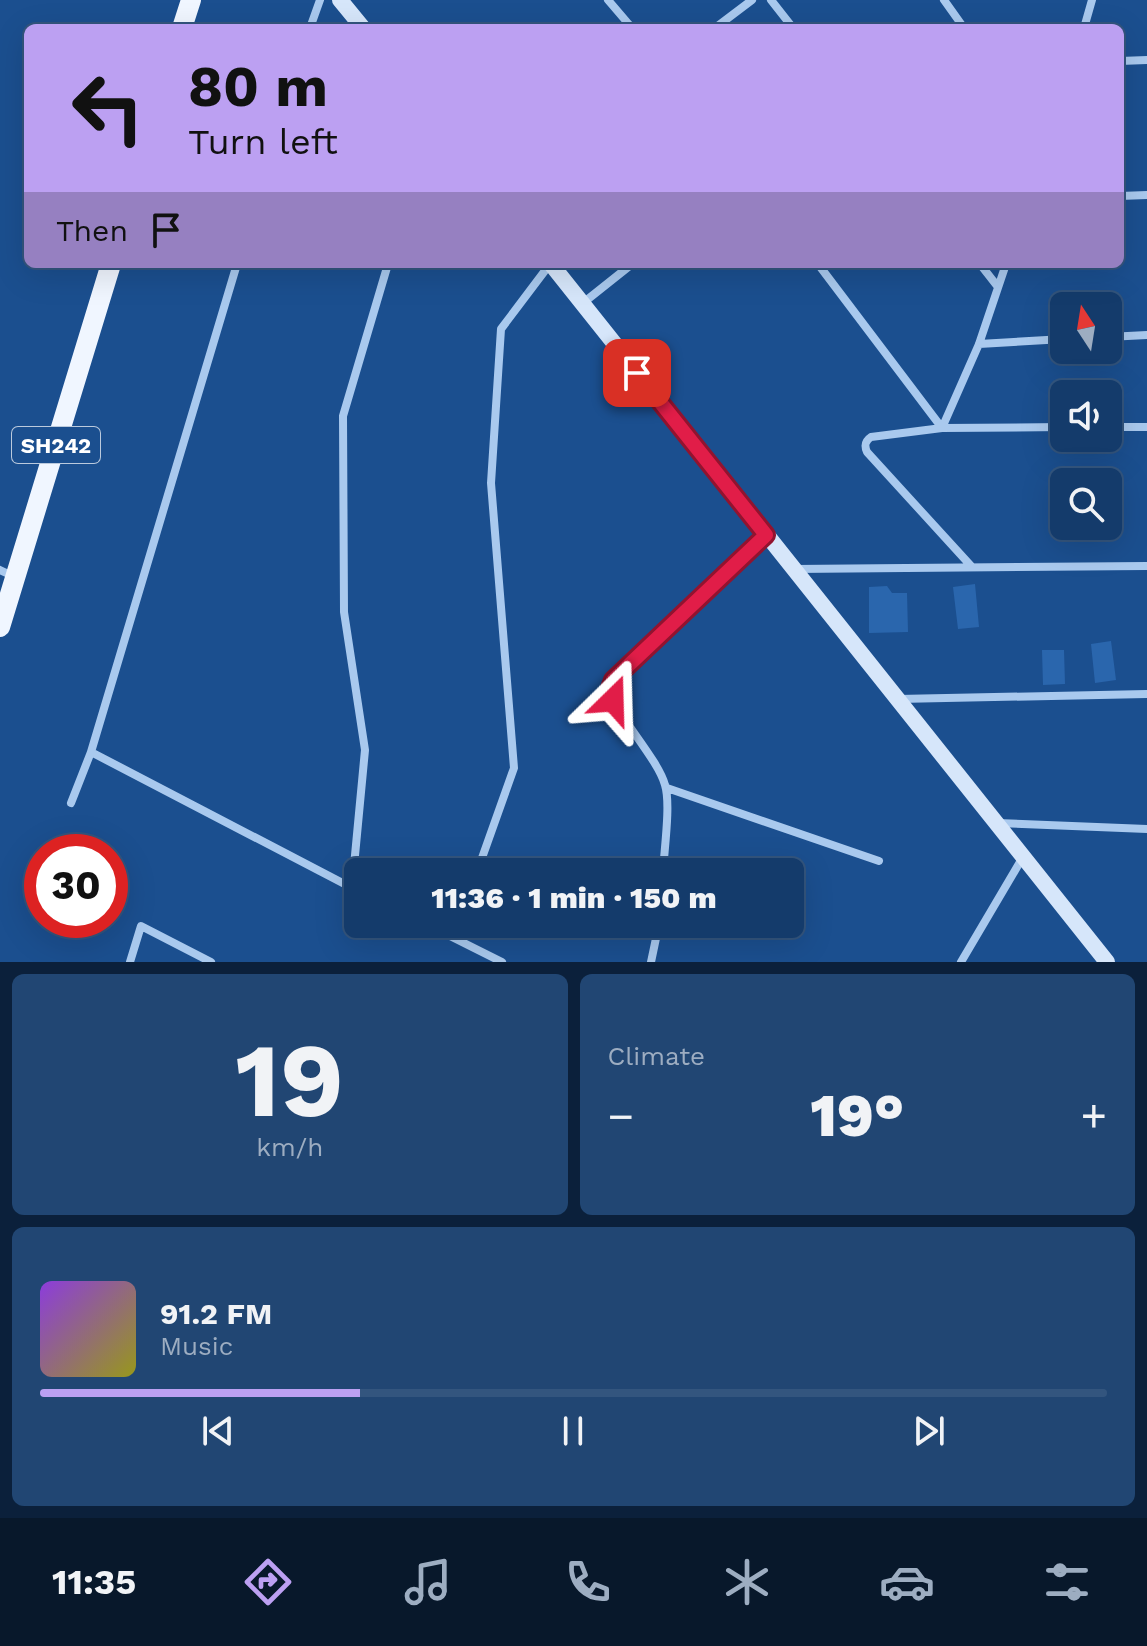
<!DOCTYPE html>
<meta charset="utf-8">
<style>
body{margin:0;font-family:"Work Sans",sans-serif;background:#214673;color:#f1f3f6;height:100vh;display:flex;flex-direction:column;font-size:30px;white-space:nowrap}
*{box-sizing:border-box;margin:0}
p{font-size:26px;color:#9dadc1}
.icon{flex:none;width:44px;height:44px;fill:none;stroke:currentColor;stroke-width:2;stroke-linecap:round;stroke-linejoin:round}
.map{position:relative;height:962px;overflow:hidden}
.sheet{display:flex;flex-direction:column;gap:12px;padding:12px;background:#0b203b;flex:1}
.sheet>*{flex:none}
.top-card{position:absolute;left:24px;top:24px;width:1100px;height:244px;border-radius:12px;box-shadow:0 8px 32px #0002,0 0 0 2px #33557e;background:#bca0f2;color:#111;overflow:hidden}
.needle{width:52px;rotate:348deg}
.fabs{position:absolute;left:1050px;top:292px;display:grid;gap:16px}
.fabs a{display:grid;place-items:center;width:72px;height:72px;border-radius:12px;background:#143b6b;box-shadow:0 8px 32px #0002,0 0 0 2px #33557e;font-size:40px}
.speed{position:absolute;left:24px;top:834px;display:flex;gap:16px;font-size:40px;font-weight:700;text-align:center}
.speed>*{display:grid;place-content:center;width:104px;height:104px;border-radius:50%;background:#143b6b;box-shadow:0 8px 32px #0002,0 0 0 2px #33557e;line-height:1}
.speed .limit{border:12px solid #d22;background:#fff;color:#111}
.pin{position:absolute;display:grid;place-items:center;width:68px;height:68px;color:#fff;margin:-34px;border-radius:16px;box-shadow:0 4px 12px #0006}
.me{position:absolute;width:88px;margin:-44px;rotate:22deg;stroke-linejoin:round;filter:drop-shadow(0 0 6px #0008)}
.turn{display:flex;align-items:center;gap:28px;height:168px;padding:0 32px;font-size:36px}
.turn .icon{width:104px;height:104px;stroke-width:2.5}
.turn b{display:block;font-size:56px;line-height:68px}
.then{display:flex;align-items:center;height:76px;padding:0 32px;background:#0003;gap:16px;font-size:30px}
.big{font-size:60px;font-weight:800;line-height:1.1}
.sheet .card{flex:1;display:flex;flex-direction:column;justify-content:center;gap:12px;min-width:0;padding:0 28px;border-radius:12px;background:#214673}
.sheet .dial{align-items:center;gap:0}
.dial b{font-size:104px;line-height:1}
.song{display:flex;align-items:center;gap:24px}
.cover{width:96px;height:96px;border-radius:12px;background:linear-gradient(135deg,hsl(270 70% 55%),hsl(60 70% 35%))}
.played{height:8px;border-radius:4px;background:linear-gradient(90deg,#bca0f2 30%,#33557e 30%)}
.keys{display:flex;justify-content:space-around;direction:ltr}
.heat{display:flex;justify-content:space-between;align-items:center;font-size:44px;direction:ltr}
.sheet .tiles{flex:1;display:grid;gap:12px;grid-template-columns:1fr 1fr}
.card:last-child{grid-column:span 2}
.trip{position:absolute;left:344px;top:858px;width:460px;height:80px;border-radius:12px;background:#143b6b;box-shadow:0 8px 32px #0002,0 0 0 2px #33557e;font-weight:800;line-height:80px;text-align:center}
.tab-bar{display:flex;height:128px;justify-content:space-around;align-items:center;background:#08182b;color:#9dadc1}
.tab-bar .icon{width:56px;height:56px}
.tab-bar .active{color:#bca0f2}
.tab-bar b{font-size:36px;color:#f1f3f6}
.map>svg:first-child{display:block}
.building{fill:#2a66ad}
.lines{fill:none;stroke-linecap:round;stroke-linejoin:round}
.street{stroke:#a9c9ee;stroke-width:8}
.secondary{stroke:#d6e6fa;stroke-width:16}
.primary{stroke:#f0f6ff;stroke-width:20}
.route-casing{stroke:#92132f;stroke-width:20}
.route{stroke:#e11d48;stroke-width:14}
.labels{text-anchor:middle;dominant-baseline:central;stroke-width:8;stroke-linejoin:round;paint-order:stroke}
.shield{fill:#1b4f8f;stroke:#bbcadd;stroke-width:2}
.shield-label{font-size:22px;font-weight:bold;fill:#fff}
</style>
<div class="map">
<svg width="1147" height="962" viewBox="0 0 1147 962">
<rect width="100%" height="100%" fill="#1b4f8f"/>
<path class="building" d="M 975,584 L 979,627 L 958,629 L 953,587 Z
M 887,586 L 892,593 L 907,593 L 908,632 L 869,633 L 869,587 Z
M 1111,641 L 1116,680 L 1095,683 L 1091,644 Z
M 1042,650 L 1064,650 L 1065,684 L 1043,685 Z"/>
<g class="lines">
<path class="street" d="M 608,0 L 632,28
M 771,0 L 793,28
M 944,0 L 964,28
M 310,28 L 320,0
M 715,28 L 752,0
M 1084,28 L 1092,0
M 1120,61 L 1147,60
M 1120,196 L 1147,195
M 818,264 L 942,428 L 1064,427
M 980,264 L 998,287
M 583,303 L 632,264
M 1108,337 L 1147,335
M 979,344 L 1064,339
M 1108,427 L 1147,427
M 972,567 L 867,452 C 864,445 865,441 871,437 L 942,428 L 979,344 L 1006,264
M 794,569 L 1147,566
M 0,570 L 15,577
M 898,699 L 1147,694
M 91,752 L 237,264
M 667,788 L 879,861
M 71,803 L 91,752 L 358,891
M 997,823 L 1147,829
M 477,872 L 514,768 L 491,483 L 501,329 L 550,264
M 663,872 C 664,851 671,804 665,785 C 658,758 610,708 610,689 C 610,680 618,675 623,669 L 766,535
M 352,887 L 365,750 L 344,612 L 343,416 L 388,264
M 426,924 L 502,962
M 454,938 L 459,924
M 130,962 L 141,926 L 211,962
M 651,962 L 659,924
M 961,962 L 1023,857"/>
<path class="secondary" d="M 340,0 L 363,28
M 551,264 L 1107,962"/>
<path class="primary" d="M 182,28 L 191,0
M 0,627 L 111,264"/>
</g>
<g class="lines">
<defs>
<path id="route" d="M 613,700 L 610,688 L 613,680 L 766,535 L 637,373"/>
</defs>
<use href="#route" class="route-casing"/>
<use href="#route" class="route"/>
</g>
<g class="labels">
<rect class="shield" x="12" y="427" width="88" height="36" rx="6"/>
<g class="shield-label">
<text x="56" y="445">SH242</text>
</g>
</g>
</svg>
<div class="fabs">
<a><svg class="needle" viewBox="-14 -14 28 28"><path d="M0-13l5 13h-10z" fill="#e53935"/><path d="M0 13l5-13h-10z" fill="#9dadc1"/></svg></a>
<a><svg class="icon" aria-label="sound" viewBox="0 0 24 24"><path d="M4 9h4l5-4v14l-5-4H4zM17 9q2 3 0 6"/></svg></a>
<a><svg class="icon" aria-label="search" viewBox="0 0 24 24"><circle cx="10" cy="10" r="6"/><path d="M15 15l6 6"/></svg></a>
</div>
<div class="speed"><div class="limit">30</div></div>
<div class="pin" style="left:637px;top:373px;background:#d93025"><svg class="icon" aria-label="arrive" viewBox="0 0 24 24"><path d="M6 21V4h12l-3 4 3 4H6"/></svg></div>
<svg class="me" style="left:613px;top:700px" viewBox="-20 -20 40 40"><path d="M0-17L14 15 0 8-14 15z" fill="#e11d48" stroke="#fff" stroke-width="4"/></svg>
<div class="trip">11:36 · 1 min · 150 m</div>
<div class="top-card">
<div class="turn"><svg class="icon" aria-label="left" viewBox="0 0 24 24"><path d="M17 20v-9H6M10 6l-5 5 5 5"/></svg><div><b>80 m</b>Turn left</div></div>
<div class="then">Then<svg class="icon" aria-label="arrive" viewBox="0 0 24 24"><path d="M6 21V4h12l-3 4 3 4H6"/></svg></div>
</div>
</div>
<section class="sheet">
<div class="tiles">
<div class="card dial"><b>19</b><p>km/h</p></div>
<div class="card"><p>Climate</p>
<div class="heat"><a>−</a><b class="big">19°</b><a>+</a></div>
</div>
<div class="card">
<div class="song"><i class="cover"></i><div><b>91.2 FM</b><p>Music</p></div></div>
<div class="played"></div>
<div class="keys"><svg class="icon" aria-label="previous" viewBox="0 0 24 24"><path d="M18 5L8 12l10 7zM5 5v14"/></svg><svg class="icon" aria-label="pause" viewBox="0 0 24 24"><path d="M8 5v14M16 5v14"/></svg><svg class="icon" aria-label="next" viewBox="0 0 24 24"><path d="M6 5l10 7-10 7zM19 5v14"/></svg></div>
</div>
</div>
</section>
<nav class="tab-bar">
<b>11:35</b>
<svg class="icon active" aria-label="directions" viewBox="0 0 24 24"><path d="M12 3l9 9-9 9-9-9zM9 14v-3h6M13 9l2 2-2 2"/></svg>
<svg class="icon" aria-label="music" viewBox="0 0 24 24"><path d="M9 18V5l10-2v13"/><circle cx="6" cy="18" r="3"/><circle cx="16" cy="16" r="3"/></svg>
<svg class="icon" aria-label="phone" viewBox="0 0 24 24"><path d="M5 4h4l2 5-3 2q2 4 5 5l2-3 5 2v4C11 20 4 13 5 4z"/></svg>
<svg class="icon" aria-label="climate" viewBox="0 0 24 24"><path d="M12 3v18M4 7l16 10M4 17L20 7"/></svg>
<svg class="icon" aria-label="car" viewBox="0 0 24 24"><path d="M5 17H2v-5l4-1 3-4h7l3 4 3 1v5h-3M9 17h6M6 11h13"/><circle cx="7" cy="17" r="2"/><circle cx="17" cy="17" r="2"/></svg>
<svg class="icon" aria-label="filters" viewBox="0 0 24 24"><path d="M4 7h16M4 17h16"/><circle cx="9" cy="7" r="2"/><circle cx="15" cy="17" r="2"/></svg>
</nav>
